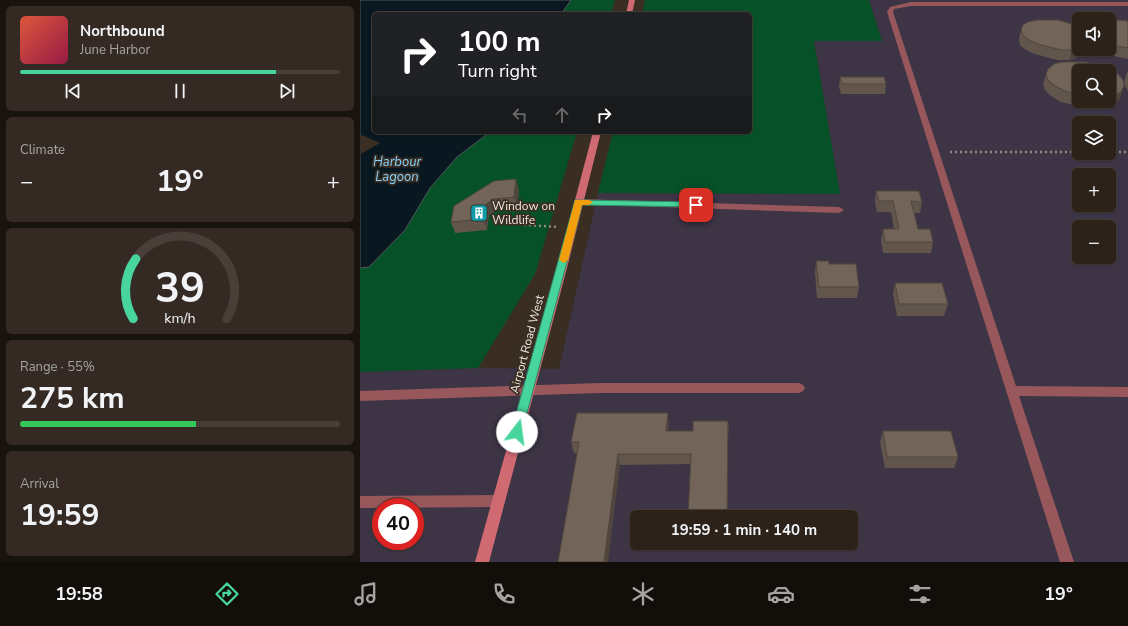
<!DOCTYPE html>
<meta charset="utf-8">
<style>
body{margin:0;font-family:"Nunito Sans",sans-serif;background:#342a23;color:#f1f3f6;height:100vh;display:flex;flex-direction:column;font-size:15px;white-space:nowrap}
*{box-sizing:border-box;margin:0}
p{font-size:13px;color:#a6a4a2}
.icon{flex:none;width:22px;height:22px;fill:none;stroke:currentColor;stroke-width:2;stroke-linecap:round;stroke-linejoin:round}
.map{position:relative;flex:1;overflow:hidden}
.sheet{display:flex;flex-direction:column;gap:6px;padding:6px;background:#18130e;width:360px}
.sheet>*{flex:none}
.hud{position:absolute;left:12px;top:12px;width:380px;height:122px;border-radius:6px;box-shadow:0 1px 3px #0004,0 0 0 1px #483f39;background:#202124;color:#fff;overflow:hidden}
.controls{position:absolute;left:712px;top:12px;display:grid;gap:8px}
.controls a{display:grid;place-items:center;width:44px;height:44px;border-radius:6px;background:#2c221a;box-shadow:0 1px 3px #0004,0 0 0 1px #483f39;font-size:20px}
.speed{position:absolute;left:12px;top:498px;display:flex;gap:8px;font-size:20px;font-weight:700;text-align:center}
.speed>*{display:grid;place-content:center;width:52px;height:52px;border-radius:50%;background:#2c221a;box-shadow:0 1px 3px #0004,0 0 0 1px #483f39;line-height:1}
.speed .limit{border:6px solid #d22;background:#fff;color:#111}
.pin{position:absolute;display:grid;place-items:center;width:34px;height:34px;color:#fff;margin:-17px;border-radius:8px;box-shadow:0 2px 6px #0006}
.me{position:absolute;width:44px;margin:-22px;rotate:15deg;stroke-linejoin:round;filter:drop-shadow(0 0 3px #0008)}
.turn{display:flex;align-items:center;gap:14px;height:84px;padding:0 20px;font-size:18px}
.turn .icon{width:52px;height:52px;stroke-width:2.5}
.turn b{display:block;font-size:28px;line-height:34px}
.lanes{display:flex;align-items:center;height:38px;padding:0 20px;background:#0003;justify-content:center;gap:20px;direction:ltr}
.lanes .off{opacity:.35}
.big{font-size:30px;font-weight:700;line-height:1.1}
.sheet .card{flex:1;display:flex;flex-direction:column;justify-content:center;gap:6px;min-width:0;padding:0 14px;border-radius:6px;background:#342a23}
.sheet .dial{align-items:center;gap:0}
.dial svg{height:104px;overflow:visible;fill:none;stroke:#483f39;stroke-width:7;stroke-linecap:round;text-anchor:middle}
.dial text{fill:#f1f3f6;stroke:none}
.song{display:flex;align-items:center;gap:12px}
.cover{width:48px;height:48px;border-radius:6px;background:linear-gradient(135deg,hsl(10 70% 55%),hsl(340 70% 35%))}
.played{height:4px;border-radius:2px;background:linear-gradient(90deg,#48d49d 80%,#483f39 80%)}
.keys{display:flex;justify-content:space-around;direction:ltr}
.heat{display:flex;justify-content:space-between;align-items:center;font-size:22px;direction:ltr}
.charge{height:6px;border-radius:3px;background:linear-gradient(90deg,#34c759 55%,#483f39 0)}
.trip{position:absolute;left:270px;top:510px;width:228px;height:40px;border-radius:6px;background:#2c221a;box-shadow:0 1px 3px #0004,0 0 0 1px #483f39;font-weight:700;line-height:40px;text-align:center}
.tabs{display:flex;height:64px;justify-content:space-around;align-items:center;background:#120e0a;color:#a6a4a2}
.tabs .icon{width:28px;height:28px}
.tabs .on{color:#48d49d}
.tabs b{font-size:18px;color:#f1f3f6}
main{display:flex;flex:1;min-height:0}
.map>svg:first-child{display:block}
.industrial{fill:#3d3445;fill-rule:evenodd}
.green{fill:#075128}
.water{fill:#091820;stroke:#4f575a}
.pier{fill:#3a2e23}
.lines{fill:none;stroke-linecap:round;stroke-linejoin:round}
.path{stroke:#948a81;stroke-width:2.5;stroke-dasharray:2 3;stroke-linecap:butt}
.lane{fill:#97575b;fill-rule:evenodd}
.secondary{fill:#d06a72;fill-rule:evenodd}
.wall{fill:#62564c;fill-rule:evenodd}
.shaded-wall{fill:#50463e}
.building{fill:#726458;stroke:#50463e}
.route{fill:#48d49d;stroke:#2f8a66}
.slow{fill:#f59e0b}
.labels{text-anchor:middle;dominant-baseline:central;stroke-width:3.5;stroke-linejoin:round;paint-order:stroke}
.poi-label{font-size:12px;fill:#f2eae3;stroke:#3a2e23;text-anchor:start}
.street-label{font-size:12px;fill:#f2eae3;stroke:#3a2e23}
.water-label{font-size:13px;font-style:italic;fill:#84d0f9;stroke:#3a2e23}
</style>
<main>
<section class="sheet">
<div class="card">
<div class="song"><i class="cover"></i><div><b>Northbound</b><p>June Harbor</p></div></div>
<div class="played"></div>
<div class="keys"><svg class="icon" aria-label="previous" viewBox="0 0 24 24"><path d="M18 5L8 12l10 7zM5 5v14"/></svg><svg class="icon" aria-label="pause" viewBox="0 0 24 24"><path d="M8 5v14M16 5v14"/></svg><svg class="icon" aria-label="next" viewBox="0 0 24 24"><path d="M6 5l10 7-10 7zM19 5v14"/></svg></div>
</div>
<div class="card"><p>Climate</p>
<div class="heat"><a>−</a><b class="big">19°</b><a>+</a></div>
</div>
<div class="card dial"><svg viewBox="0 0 100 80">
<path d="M14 69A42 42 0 1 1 86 69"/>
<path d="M14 69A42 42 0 0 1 16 23" stroke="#48d49d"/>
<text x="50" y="56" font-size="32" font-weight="700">39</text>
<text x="50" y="72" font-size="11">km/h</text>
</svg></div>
<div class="card"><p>Range · 55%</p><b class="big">275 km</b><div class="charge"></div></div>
<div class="card"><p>Arrival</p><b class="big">19:59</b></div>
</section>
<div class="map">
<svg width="768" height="562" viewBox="0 0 768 562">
<rect width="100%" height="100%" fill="#3a2e23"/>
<path class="industrial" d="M 509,0 L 768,0 L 768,562 L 0,562 L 0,372 L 118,368 L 199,369 L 238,193 L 480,194 L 454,41 L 522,41 ZM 719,19 L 749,19 L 749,49 L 719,49 ZM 719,71 L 749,71 L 749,101 L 719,101 ZM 719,123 L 749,123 L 749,153 L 719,153 ZM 719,175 L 749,175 L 749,205 L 719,205 ZM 719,227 L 749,227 L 749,257 L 719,257 ZM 21,507 L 55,507 L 55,541 L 21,541 ZM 277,517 L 491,517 L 491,543 L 277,543 Z"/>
<path class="green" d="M 0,0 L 255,0 L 251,14 L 14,14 L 14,132 L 217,132 L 175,274 L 118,368 L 0,372 Z
M 285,0 L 509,0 L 522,41 L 454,41 L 480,194 L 238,193 L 253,132 L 390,132 L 390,14 L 282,14 Z"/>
<path class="water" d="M 0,0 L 211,0 L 201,14 L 14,14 L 14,132 L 130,132 L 97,157 L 70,188 L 45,230 L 9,267 L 0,268 Z"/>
<path class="pier" d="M 2,135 L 20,143 L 1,154 L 0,137 Z"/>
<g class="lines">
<path class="path" d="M 590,152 L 719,152
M 749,152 L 768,152
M 135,217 L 166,225 L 198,227"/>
<path class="lane" d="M 551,2 L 768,2 L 768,6 L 551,6 L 534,9 L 533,12 L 656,386 L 768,387 L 768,397 L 659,396 L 714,562 L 700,562 L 527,12 L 530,7 Z
M 218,199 L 479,207 L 484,210 L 479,213 L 215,204 L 214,202 L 215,200 Z
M 240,383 L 439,383 L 443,385 L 445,388 L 443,391 L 439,393 L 240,393 L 0,401 L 0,391 Z
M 138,495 L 143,497 L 145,501 L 143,505 L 138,507 L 0,508 L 0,496 Z"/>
<path class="secondary" d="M 269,0 L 275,0 L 272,14 L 266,14 Z
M 233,132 L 241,132 L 207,268 L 129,562 L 115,562 L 197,268 Z"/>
</g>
<path class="wall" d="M 749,21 L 768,21 L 768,59 L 749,55 L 739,49 L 749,49 Z
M 661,30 L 728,50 L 725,55 L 709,60 L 697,60 L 675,54 L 666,50 L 660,45 L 659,40 Z
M 702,62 L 726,62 L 749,69 L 758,74 L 763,80 L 764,86 L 760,97 L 757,102 L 750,106 L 739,108 L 727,108 L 701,102 L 691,96 L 685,90 L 683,84 L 688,69 L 694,64 ZM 719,71 L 749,71 L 749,101 L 719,101 Z
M 768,70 L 768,91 L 764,84 L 765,79 Z
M 480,77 L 526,84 L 525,94 L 481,94 L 479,87 Z
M 159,190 L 157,208 L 137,210 L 129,215 L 127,230 L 95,233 L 91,222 L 94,206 Z
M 516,191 L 562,202 L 560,213 L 554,213 L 558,229 L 573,242 L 571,253 L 523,253 L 521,241 L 523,229 L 534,229 L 531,212 L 517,212 L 515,202 Z
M 456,261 L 469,264 L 499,287 L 497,298 L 457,298 L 455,273 Z
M 535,283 L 588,304 L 584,316 L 537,316 L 533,294 Z
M 368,421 L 369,432 L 331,464 L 260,465 L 217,453 L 214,453 L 211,442 L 309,424 L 308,431 L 333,431 Z
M 523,431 L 598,457 L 594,468 L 525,468 L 520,442 Z
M 327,543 L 367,543 L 367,548 L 328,548 Z"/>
<path class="shaded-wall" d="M 719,48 L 719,49 L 729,49 L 725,55 L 709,60 L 712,50 Z
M 764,86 L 760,97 L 757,102 L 750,106 L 739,108 L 742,101 L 749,101 L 749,96 Z
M 156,179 L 159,190 L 157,208 L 154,197 Z
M 134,199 L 137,210 L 129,215 L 127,230 L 123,219 L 126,204 Z
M 308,413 L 309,424 L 308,442 L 306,431 Z
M 368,421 L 368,517 L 367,517 Z
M 258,454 L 260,465 L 248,562 L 244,562 Z"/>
<path class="building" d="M 677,20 L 698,20 L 719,26 L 719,48 L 712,50 L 701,50 L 678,44 L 669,40 L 663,35 L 661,30 L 663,25 L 668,22 Z
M 758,20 L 768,21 L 768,48 L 752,45 L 749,43 L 749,21 Z
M 702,62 L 726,62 L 749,69 L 758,74 L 763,80 L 764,86 L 761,92 L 754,96 L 749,96 L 749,71 L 719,71 L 719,95 L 705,91 L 695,86 L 688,80 L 686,74 L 688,69 L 694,64 Z
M 480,77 L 524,77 L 526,84 L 482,84 Z
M 156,179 L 154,197 L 134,199 L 126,204 L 123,219 L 91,222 L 94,206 L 134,181 Z
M 516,191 L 559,191 L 562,202 L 551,201 L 558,229 L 570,229 L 573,242 L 525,242 L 523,229 L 539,229 L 533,201 L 519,201 Z
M 456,261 L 469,261 L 469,264 L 496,264 L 499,287 L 459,287 Z
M 535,283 L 582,283 L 588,304 L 539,304 Z
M 217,413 L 308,413 L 306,431 L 333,431 L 333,421 L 368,421 L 367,517 L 328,517 L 331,454 L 258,454 L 244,562 L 198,562 L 219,442 L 211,442 Z
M 523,431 L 591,431 L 598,457 L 527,457 Z"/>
<path class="route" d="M 215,200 L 336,202 L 340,205 L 336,207 L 222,205 L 162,432 L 161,435 L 157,437 L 153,435 L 151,432 Z"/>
<path class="slow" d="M 215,200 L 229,200 L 233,202 L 229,205 L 222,205 L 208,260 L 204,263 L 199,260 Z"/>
<defs>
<symbol id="building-square" viewBox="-11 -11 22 22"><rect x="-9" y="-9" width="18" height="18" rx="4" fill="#0f9aa8" stroke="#3a2e23"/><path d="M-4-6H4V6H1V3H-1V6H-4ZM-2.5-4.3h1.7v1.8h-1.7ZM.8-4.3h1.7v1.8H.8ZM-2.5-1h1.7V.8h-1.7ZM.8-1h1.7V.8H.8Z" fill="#fff"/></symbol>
</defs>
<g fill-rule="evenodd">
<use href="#building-square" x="109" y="203" width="20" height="20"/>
</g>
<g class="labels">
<g class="poi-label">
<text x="132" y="206">Window on<tspan x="132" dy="14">Wildlife</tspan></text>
</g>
<g class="street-label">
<text transform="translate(167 344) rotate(-75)">Airport Road West</text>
</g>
<g class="water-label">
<text x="37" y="162">Harbour<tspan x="37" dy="15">Lagoon</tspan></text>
</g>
</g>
</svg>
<div class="controls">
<a><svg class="icon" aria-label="sound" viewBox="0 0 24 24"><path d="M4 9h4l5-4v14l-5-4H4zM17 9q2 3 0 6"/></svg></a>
<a><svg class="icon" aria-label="search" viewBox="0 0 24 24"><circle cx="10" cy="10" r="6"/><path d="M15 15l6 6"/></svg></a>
<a><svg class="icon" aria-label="layers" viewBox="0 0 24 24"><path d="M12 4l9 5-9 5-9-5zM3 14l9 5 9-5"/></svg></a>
<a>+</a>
<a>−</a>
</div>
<div class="speed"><div class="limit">40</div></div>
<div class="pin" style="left:336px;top:205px;background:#d93025"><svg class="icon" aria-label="arrive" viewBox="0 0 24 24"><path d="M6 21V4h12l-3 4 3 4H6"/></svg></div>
<svg class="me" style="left:157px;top:432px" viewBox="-20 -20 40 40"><circle r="19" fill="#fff"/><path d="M0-13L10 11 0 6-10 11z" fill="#48d49d"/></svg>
<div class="trip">19:59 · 1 min · 140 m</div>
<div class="hud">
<div class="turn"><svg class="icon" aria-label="right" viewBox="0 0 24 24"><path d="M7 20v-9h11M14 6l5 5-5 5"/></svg><div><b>100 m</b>Turn right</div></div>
<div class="lanes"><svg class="icon off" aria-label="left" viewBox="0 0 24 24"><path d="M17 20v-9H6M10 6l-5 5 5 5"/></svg><svg class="icon off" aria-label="ahead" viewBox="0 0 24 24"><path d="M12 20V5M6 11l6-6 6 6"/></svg><svg class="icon" aria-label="right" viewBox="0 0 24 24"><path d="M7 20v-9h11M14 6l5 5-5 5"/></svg></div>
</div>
</div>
</main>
<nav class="tabs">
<b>19:58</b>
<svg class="icon on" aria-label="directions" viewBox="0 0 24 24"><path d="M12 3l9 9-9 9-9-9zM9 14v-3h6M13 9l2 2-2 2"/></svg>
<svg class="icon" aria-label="music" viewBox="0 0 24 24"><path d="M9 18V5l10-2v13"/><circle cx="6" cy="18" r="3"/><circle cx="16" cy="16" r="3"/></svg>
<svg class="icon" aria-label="phone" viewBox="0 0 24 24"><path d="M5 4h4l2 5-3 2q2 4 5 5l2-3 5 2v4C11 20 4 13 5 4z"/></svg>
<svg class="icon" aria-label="climate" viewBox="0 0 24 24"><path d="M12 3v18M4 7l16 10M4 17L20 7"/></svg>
<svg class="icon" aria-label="car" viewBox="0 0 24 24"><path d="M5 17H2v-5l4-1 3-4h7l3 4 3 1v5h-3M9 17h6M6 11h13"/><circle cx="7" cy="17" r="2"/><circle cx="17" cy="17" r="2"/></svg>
<svg class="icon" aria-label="filters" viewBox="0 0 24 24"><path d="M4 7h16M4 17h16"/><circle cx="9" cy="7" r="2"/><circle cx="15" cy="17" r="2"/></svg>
<b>19°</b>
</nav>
